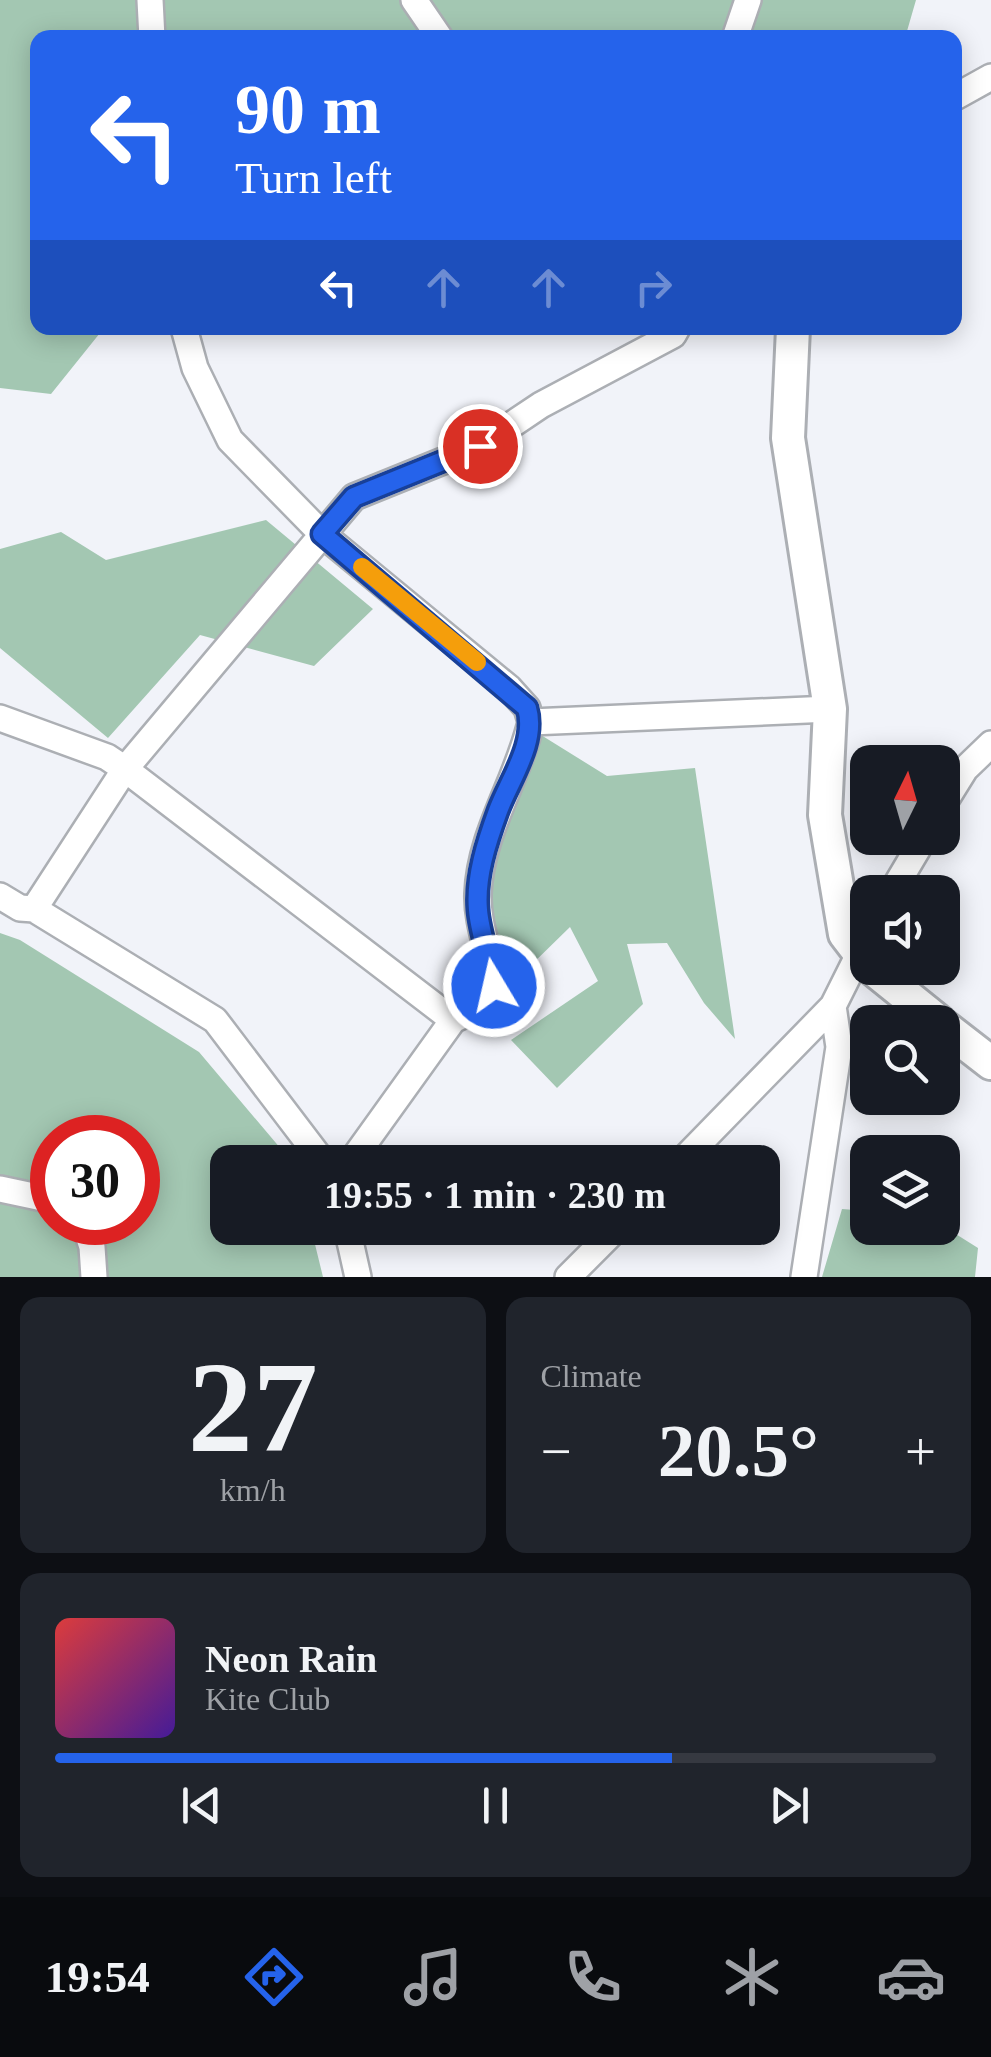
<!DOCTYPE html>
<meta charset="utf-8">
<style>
body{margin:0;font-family:Georgia,serif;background:#20242c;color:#f1f3f6;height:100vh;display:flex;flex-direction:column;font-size:38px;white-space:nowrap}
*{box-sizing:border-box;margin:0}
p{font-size:32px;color:#9ea1a6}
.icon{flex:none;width:55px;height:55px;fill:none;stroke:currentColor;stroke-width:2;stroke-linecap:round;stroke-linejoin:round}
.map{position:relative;height:1277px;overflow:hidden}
.sheet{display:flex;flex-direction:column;gap:20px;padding:20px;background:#0d0f14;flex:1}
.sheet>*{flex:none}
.banner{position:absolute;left:30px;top:30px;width:932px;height:305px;border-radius:20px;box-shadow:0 5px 25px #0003;background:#2563eb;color:#fff;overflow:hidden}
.needle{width:65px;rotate:5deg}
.tools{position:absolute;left:850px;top:745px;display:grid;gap:20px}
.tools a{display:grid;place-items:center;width:110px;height:110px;border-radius:20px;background:#171b24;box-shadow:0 5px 25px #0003;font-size:50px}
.speed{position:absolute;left:30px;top:1115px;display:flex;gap:20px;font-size:50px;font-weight:700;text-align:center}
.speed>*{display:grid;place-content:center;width:130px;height:130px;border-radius:50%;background:#171b24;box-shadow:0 5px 25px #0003;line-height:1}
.speed .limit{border:15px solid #d22;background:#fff;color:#111}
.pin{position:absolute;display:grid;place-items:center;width:85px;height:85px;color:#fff;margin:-42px;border:5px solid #fff;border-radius:50%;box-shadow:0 2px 10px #0007}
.me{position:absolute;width:110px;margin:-55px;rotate:351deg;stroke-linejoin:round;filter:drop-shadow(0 0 8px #0008)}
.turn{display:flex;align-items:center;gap:35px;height:210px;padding:0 40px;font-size:45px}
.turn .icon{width:130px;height:130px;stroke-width:2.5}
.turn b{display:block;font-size:70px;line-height:85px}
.lanes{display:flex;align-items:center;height:95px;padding:0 40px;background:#0003;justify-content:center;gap:50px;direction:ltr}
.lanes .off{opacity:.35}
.big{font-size:75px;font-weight:700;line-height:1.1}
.sheet .widget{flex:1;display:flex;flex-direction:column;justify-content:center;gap:15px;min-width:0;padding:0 35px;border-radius:20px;background:#20242c}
.sheet .dial{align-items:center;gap:0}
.dial b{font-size:130px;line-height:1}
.song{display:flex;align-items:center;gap:30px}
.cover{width:120px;height:120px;border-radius:15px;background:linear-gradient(135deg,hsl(0 70% 55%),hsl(260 70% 35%))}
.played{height:10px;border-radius:5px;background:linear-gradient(90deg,#2563eb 70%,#363941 70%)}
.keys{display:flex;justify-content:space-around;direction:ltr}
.heat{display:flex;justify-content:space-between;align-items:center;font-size:55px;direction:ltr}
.sheet .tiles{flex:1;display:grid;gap:20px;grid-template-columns:1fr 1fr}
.widget:last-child{grid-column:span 2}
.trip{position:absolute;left:210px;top:1145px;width:570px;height:100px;border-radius:20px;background:#171b24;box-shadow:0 5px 25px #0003;font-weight:700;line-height:100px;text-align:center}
.tab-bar{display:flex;height:160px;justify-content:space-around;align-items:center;background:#090b0e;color:#9ea1a6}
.tab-bar .icon{width:70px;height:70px}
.tab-bar .active{color:#2563eb}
.tab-bar b{font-size:45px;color:#f1f3f6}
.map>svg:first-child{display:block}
.forest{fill:#a3c7b2;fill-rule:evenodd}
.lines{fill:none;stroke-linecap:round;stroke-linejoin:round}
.minor-casing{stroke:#acafb4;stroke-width:30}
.tertiary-casing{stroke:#acafb4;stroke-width:38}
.minor{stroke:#fff;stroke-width:25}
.tertiary{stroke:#fff;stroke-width:32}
.route-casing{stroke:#184099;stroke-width:25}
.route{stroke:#2563eb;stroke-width:18}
.slow{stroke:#f59e0b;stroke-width:18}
</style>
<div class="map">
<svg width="991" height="1277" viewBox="0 0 991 1277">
<rect width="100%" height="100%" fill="#f1f3f9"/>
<path class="forest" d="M 0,0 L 916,0 L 905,38 L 38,38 L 38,328 L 104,328 L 51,394 L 0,388 Z
M 266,520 L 373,609 L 314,666 L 200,635 L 108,738 L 0,648 L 0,549 L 61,532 L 106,560 Z
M 541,735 L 607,776 L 695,768 L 735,1039 L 704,1003 L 667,943 L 627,944 L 643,1004 L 557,1088 L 511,1040 L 598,981 L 570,927 L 525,971 L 503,972 L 487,902 L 499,834 Z
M 0,933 L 20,940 L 199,1052 L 292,1162 L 228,1162 L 228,1228 L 311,1228 L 323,1277 L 0,1277 ZM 52,1138 L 138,1138 L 138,1222 L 52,1222 Z
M 842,1209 L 867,1211 L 868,1228 L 943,1226 L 978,1248 L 975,1277 L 822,1277 Z"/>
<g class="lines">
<defs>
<path id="minor" d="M 150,0 L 152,38
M 414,0 L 440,38
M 735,38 L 748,0
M 955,97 L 991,77
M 184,328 L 195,368 L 230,440 L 322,534 L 509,688 L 527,708 L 531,722 C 518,780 480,833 478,894 C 477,925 491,955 494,986 L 478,1008 L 453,1020 L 351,1162
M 0,718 L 107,757 L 125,769 L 453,1020
M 531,722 L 830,709
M 942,806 L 965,769 L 991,744
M 892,892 L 924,838
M 0,896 L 20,908 L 34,909 L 215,1020 L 323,1162
M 34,909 L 125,769 L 354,497 L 480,446 L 541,405 L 673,335 L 677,328
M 681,1162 L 833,1006 L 865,942
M 0,1189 L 52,1200
M 84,1222 L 92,1247 L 94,1277
M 347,1228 L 358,1277
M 568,1277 L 617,1228
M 804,1277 L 839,1047 L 833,1006"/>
<path id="tertiary" d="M 793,328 L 788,438 L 830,709 L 825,815 L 845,934 L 868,964
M 872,968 L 939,1022
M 942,1025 L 991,1063"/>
</defs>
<use href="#minor" class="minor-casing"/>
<use href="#tertiary" class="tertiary-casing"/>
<use href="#minor" class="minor"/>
<use href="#tertiary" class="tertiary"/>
</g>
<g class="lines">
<defs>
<path id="route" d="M 480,446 L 354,497 L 322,534 L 527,708 C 537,742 510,779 498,811 C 487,841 475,877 478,910 C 480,935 491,961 494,986"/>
</defs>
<use href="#route" class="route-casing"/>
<use href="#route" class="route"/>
<path class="slow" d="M 362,567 L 477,662"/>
</g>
</svg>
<div class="tools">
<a><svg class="needle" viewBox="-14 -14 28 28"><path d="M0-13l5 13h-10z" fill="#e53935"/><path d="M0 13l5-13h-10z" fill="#9ea1a6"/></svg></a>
<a><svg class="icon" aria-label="sound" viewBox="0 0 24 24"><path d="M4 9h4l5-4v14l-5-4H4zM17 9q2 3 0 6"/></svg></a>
<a><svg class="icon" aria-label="search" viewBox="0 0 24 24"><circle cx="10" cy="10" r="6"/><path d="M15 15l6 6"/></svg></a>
<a><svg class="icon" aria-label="layers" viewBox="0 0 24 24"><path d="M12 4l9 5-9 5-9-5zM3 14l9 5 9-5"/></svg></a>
</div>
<div class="speed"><div class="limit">30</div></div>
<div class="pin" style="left:480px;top:446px;background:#d93025"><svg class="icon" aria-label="arrive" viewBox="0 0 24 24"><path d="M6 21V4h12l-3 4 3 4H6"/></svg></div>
<svg class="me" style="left:494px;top:986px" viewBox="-20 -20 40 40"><circle r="17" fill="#2563eb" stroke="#fff" stroke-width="3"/><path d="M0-11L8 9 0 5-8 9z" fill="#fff"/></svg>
<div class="trip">19:55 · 1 min · 230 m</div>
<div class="banner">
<div class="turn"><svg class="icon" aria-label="left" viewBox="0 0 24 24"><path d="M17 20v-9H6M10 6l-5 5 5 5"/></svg><div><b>90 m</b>Turn left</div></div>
<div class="lanes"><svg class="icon" aria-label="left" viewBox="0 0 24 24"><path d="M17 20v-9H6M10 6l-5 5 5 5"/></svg><svg class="icon off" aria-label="ahead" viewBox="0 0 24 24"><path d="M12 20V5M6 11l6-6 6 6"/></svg><svg class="icon off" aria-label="ahead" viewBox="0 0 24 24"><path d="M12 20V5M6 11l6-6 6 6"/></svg><svg class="icon off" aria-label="right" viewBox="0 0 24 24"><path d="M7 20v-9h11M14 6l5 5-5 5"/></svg></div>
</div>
</div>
<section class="sheet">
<div class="tiles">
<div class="widget dial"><b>27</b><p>km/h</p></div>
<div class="widget"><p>Climate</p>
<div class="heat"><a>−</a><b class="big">20.5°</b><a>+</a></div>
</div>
<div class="widget">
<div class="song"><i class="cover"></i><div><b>Neon Rain</b><p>Kite Club</p></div></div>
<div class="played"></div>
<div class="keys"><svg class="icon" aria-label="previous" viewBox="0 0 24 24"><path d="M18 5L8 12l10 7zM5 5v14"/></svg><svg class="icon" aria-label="pause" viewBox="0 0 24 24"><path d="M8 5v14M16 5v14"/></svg><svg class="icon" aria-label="next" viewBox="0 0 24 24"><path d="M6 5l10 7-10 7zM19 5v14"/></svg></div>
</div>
</div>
</section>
<nav class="tab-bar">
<b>19:54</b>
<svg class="icon active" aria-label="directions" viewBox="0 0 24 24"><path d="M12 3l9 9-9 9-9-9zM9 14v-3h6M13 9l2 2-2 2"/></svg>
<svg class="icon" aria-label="music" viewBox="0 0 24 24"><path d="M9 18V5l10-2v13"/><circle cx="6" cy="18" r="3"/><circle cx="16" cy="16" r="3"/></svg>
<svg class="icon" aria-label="phone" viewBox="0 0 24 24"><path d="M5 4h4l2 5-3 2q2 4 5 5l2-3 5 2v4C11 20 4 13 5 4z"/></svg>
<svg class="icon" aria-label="climate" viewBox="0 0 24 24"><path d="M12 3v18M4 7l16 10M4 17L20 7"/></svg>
<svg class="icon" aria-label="car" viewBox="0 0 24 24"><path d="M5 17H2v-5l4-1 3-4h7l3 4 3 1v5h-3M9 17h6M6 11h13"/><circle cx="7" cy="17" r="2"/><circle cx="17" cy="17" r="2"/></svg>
</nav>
